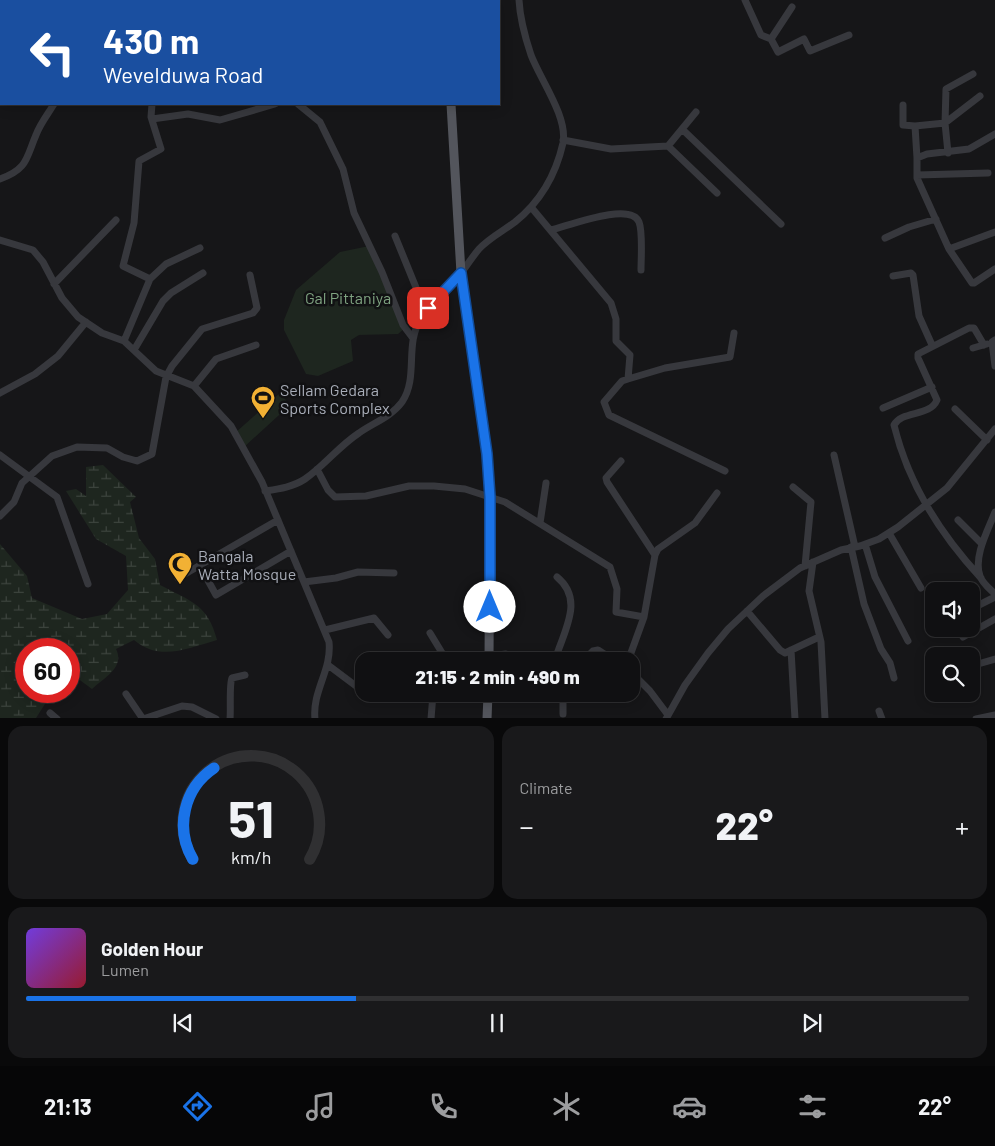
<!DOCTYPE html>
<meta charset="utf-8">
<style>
body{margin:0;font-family:Barlow,sans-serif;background:#19191b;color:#f1f3f6;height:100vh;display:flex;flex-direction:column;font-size:19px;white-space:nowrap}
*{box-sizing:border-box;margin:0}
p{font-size:16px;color:#9c9d9f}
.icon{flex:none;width:28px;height:28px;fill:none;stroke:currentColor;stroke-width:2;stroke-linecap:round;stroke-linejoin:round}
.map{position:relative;height:718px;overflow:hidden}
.details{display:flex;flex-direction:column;gap:8px;padding:8px;background:#09090a;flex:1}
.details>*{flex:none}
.guide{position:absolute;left:0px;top:0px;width:500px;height:105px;box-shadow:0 2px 12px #0003,0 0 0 1px #303032;background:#1a4fa0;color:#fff;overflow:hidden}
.tools{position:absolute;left:925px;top:582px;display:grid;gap:10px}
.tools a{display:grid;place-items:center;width:55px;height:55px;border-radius:10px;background:#101012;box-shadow:0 2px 12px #0003,0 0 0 1px #303032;font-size:25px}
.speed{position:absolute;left:15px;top:638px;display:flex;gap:10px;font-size:25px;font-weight:700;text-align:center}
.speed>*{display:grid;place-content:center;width:65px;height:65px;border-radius:50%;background:#101012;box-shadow:0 2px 12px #0003,0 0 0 1px #303032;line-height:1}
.speed .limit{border:8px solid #d22;background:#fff;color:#111}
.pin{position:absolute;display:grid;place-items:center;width:42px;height:42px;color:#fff;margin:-21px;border-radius:10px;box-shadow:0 2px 8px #0006}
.me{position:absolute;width:55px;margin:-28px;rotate:0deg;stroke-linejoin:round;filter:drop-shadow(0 0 4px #0008)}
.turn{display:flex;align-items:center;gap:18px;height:105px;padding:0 20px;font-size:22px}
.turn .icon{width:65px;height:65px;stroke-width:2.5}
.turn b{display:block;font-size:35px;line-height:42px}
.big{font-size:38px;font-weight:800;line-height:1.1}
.details .widget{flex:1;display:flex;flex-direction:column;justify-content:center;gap:8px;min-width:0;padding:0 18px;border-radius:15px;background:#19191b}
.details .dial{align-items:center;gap:0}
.dial svg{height:130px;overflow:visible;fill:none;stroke:#303032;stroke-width:7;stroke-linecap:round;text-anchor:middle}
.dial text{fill:#f1f3f6;stroke:none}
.song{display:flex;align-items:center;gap:15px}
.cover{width:60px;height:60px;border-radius:8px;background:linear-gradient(135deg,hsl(260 70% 55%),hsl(350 70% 35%))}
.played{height:5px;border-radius:2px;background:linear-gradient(90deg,#1a73e8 35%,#303032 35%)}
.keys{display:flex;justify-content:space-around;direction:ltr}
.heat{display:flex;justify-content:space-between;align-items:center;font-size:28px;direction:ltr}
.details .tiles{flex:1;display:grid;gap:8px;grid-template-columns:1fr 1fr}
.widget:last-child{grid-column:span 2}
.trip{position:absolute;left:355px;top:652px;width:285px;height:50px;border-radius:15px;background:#101012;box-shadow:0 2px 12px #0003,0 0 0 1px #303032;font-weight:800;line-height:50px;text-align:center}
.menu{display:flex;height:80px;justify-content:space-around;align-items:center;background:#060607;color:#9c9d9f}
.menu .icon{width:35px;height:35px}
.menu .selected{color:#1a73e8}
.menu b{font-size:22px;color:#f1f3f6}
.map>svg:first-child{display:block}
.wetland{fill:url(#wetland-marsh)}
.park{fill:#1e261f}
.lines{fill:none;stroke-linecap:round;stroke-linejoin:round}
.minor{stroke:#37383d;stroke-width:7}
.major{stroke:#53555c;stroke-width:9}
.route-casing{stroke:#114b97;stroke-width:12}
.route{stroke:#1a73e8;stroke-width:9}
.labels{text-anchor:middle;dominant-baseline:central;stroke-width:5;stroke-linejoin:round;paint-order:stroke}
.park-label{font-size:16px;fill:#7fa381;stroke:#111113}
.poi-label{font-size:16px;fill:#a8adb8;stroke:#111113;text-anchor:start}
</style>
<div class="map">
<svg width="995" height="719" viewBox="0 0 995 719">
<defs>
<pattern id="wetland-marsh" width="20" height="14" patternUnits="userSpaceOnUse" patternTransform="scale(1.25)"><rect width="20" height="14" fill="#1e261f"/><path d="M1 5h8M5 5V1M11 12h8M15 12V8" fill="none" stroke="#3c433d"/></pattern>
</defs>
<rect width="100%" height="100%" fill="#161618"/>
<path class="wetland" d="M 103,465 L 136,497 L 130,502 L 139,538 L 155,559 L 160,585 C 190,601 208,604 217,640 C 188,648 160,662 134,640 L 116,649 C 125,667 105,677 92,689 L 69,672 L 69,649 L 26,649 L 26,691 L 46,691 L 50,696 L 36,718 L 0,718 L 0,544 L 27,576 L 32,598 L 82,619 L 107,614 L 128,590 L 126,556 L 96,539 L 66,491 L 76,489 L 86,496 L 86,467 Z"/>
<path class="park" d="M 369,246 L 405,328 L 398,334 L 359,335 L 351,340 L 353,361 L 318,376 L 306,374 L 284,330 L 284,320 L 296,290 L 340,252 Z
M 280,393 L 290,405 L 243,448 L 235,433 Z"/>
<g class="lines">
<path class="minor" d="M 745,0 L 761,35 L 771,39 L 778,52 L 804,39 L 810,51 L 849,35
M 275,1 L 275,0
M 771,39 L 792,7
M 298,104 L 320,122 L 343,169 L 354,213 L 382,272 L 403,325 L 412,337
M 903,105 L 903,125 L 915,126
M 152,119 L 188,114 L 220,120 L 275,104
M 682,129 L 781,224
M 995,134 L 969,149 L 927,154 L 917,158 L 917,178 L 949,249 L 995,232
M 563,140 L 611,149 L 668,146 L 696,112
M 668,146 L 717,193
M 948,153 L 945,123 L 980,96
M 917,158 L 915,126 L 945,123 L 946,89 L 973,74
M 917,175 L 988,173
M 0,179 C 28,169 26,158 36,135 C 40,124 48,114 54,104
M 531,207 L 611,303 L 616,319 L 616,341 L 630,355 L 628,379 L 665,368 L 730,357 L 734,333
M 551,230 C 568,226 631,201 639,222 C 643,232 641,258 641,270
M 395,236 L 426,312
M 885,238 L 909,227 L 936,219
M 0,240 L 33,250 L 43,262 L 62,298 L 78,317 L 102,333 L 124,341 L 156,371 L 194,386 L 231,426 L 262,482 L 329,642 C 332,670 312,691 315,719
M 949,249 L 972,283 L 974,283 L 995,269
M 893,276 L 911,273 L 913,275 L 919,316 L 932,345
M 150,279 L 123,266 L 134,223 L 139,161 L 161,149 L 151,117 L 152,104
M 54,284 L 116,220
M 995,340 L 992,342 L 995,366
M 124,341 L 150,279 L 166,264 L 200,248
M 973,348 L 987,344
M 134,350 L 163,301 L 171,293 L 203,273
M 628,379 L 622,381 L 604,402 L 609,415 L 725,471
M 194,386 L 216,359 L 256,345
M 0,393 L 35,374 L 58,356 L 86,322
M 883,408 L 932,387
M 955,409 L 987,440
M 0,455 L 57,497 L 88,584
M 834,455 L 855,547
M 621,461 L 606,478 L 607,482 L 655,555
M 317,469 L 328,490 L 335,497 L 366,496 L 409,486 L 434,486 L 465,489 L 505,502 L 610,567 L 617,589 L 616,612 L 644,617 L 628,661
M 793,487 L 811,502 L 805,566
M 265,491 C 278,489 293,487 305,479 C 324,466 339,446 359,433 C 373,423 391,417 402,402 C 419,377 404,344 421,319 C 432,302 448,289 461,273 C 467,266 472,257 479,249 C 489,238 503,231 515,222 C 540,202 556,174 563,143 C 568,117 540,79 531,55 C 525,37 520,19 519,0
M 995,512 C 988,530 973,557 980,576 C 982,583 990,589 995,594
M 0,516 L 14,502 L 22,483 L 52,456 L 77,447 L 107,448 L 123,457 L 137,461 L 152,454 L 166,377 L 172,366 L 202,329 L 253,313 L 257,308 L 250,275
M 958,520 L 982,544
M 540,523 L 546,483
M 889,533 L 921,588
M 865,544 L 875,577 L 908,641
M 851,547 L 864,604 L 881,649 L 890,663 L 894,678
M 813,562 L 809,591 L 821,642 L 825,719
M 200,566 L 216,595 L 291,551
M 178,578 L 278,520
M 981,578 C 941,535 908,483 894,425 C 902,410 930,417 937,400 L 918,358 L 918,354 L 969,328 L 974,328 L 984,345
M 304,582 L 336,578 L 358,572 L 394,573
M 971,609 L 995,597
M 747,611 L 780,650 L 785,653 L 819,637
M 644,617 L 655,555 L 658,549 L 695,523 L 717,493
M 325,630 L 374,618 L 388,635
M 430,633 L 447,661
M 963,637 L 995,619
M 791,650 L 795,719
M 489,656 L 506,654 L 520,658 L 556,657 L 560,661
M 556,657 C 565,629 584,599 557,577
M 583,661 L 593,651 L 598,650 L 615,661
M 328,665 L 364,692
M 971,666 L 995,659
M 631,672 L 650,691 L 668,715
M 126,694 L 143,719
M 370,694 L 432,699
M 563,694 L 563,714
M 879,711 L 882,719
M 50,713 L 57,719
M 143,719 L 182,706 L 192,707 L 216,719
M 230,719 C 231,709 229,684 232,678 L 245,675
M 431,719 L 433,694
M 666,719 L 685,685 L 708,653 L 728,629 L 763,596 L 800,568 L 841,550 L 860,546 L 879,539 L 898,527 L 947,488 L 995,429
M 976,719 L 995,715"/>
<path class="major" d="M 446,0 L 446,1
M 451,104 L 461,273 L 487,454 L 490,497 L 489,661
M 487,719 L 488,694"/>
</g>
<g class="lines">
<defs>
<path id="route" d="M 428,308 L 461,273 L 487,454 L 490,497 L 490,607"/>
</defs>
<use href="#route" class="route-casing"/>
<use href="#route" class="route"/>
</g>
<defs>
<symbol id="stadium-pin" viewBox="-11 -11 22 30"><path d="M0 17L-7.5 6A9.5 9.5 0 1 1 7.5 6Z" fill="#f2b134" stroke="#111113"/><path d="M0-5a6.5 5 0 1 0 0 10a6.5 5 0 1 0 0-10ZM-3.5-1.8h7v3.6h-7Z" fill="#111"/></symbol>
<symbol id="mosque-pin" viewBox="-11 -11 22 30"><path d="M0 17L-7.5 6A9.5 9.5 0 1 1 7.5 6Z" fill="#f2b134" stroke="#111113"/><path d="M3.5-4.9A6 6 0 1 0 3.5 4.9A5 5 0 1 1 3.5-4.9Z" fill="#111"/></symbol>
</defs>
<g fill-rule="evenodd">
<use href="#stadium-pin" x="249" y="384" width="28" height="38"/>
<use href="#mosque-pin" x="166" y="550" width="28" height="38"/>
</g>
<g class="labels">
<g class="park-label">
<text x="348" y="297">Gal Pittaniya</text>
</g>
<g class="poi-label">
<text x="280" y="389">Sellam Gedara<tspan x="280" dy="18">Sports Complex</tspan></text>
<text x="198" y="555">Bangala<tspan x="198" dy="18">Watta Mosque</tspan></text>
</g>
</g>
</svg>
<div class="tools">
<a><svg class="icon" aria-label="sound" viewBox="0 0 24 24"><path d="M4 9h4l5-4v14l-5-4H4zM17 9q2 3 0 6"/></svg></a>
<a><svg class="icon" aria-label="search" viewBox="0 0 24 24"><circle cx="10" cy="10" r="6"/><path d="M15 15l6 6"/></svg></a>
</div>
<div class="speed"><div class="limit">60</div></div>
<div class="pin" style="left:428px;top:308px;background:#d93025"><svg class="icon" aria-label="arrive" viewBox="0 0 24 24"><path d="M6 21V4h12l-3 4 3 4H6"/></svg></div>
<svg class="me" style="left:490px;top:607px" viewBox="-20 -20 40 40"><circle r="19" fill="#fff"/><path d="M0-13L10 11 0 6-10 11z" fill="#1a73e8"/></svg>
<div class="trip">21:15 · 2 min · 490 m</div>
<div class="guide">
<div class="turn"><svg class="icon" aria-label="left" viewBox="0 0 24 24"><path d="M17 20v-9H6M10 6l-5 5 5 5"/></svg><div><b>430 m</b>Wevelduwa Road</div></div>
</div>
</div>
<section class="details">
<div class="tiles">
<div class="widget dial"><svg viewBox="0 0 100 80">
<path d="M14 69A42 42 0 1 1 86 69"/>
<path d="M14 69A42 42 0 0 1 27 13" stroke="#1a73e8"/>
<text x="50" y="56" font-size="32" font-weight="700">51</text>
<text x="50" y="72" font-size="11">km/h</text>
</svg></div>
<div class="widget"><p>Climate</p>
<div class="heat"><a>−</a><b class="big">22°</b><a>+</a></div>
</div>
<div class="widget">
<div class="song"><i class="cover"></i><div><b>Golden Hour</b><p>Lumen</p></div></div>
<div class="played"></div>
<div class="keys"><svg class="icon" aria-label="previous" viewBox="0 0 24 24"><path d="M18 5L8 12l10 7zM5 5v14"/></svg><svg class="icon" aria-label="pause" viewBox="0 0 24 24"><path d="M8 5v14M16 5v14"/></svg><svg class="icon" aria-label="next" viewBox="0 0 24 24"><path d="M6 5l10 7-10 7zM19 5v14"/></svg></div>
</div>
</div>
</section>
<nav class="menu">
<b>21:13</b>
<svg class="icon selected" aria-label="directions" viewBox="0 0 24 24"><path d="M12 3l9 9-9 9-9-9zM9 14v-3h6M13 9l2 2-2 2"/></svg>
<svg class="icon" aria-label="music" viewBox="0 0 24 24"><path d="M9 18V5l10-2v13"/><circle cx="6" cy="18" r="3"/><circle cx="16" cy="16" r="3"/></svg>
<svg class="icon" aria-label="phone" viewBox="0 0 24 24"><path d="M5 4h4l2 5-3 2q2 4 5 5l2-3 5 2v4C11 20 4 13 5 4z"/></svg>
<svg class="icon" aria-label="climate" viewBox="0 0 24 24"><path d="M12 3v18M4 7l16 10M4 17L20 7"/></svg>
<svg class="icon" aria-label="car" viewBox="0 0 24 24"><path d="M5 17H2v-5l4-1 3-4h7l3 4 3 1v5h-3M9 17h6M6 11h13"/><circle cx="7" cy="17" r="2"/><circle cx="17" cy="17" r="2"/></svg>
<svg class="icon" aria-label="filters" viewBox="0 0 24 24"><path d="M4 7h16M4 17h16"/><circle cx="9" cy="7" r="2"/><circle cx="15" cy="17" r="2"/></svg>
<b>22°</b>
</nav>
